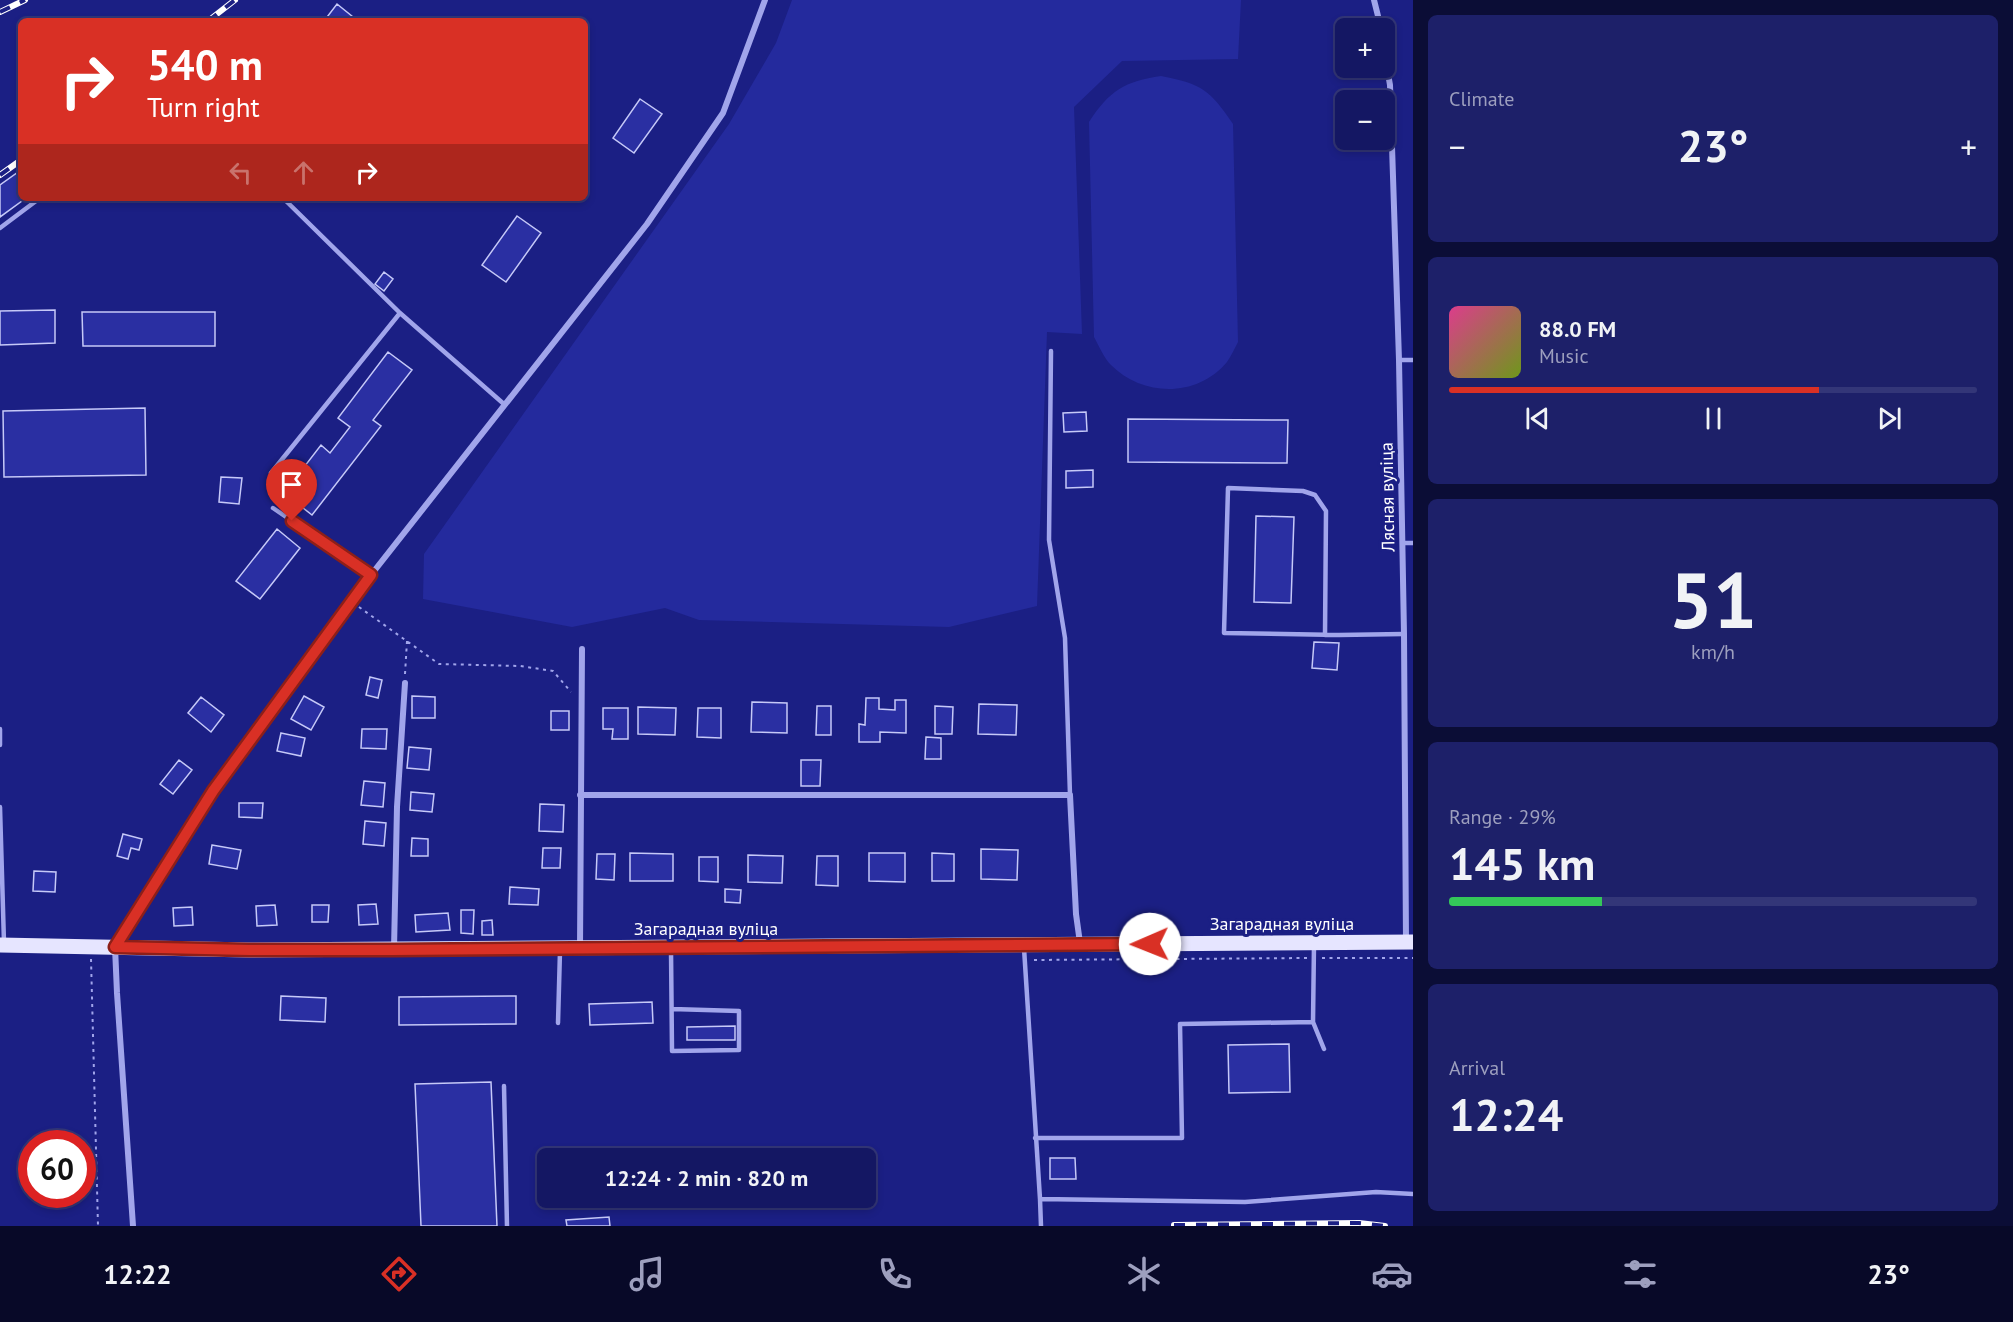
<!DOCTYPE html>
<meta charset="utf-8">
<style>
body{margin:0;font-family:"PT Sans",sans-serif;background:#1d2069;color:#f1f3f6;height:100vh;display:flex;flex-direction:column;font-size:22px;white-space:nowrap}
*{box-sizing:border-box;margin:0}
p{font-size:20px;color:#9d9fbe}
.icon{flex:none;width:33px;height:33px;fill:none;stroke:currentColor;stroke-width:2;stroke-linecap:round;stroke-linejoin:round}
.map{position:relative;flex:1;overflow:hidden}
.sheet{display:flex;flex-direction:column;gap:15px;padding:15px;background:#0b0d36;width:600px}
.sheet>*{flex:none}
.banner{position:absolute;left:18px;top:18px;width:570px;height:183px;border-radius:9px;box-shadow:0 3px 9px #0003,0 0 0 2px #333678;background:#d93025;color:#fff;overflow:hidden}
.tools{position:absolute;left:1335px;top:18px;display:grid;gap:12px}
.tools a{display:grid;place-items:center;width:60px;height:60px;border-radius:9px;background:#141763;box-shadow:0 3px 9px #0003,0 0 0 2px #333678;font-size:30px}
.speed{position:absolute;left:18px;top:1130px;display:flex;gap:12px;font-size:30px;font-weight:700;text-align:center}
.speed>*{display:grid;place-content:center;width:78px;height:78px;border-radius:50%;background:#141763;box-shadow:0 3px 9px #0003,0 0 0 2px #333678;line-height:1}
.speed .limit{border:9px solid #d22;background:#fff;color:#111}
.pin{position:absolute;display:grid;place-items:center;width:51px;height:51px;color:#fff;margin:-62px -26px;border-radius:50% 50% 50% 0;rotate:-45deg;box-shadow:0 0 6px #0007}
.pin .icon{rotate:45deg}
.me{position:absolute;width:66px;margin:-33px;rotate:269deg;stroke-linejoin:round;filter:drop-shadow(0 0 4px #0008)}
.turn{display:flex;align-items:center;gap:21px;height:126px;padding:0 30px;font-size:27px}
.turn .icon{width:78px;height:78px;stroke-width:2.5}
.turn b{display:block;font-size:42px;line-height:51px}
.lanes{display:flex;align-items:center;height:57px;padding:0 30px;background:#0003;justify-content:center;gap:30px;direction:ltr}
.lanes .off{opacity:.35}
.big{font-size:45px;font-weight:800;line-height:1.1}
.sheet .card{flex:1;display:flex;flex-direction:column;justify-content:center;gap:9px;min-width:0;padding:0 21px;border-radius:9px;background:#1d2069}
.sheet .dial{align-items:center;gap:0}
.dial b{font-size:78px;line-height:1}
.song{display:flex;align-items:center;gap:18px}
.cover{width:72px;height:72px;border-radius:9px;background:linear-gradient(135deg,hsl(330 70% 55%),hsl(80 70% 35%))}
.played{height:6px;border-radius:3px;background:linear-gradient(90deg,#d93025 70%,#333678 70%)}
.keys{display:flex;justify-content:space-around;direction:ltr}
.heat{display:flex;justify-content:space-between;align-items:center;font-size:33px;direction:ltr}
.charge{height:9px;border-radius:4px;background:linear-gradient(90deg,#34c759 29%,#333678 0)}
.trip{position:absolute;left:537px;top:1148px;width:339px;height:60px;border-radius:9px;background:#141763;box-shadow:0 3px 9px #0003,0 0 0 2px #333678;font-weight:800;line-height:60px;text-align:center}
.tabs{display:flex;height:96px;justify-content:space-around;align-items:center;background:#080928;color:#9d9fbe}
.tabs .icon{width:42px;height:42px}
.tabs .selected{color:#d93025}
.tabs b{font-size:27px;color:#f1f3f6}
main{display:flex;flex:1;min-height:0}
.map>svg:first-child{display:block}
.green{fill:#242a9d}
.building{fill:#2a2fa2;stroke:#c6c9f8;stroke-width:1.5}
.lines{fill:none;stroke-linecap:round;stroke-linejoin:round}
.path{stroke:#a1a5eb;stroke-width:2;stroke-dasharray:3 4.5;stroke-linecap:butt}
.lane{stroke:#a1a5eb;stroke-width:4.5}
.street{stroke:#a1a5eb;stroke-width:6}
.primary{stroke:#e6e5ff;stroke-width:15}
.rail-casing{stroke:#fff;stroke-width:6}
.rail{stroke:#1b1f84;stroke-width:4;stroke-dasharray:11;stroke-linecap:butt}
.route-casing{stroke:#8d1f18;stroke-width:15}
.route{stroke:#d93025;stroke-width:10}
.labels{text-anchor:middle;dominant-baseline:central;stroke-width:6;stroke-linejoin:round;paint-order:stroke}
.street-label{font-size:18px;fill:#fff;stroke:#1b1f84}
</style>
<main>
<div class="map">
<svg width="1413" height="1226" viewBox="0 0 1413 1226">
<rect width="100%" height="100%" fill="#1b1f84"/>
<path class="green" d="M 792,0 L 1241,0 L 1238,59 L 1122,61 L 1074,107 L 1082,334 L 1047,332 L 1037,606 L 949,627 L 699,620 L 665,608 L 572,627 L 423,599 L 424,554 L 729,124 L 776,43 Z
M 1161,76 C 1202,84 1210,90 1233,124 L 1238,342 C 1235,348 1231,356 1227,362 C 1197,398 1143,397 1111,365 C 1104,358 1099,346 1094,337 L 1089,122 C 1109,91 1125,81 1161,76 Z"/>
<path class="building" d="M 337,4 L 358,21 L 324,21 Z
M 640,99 L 662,114 L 634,153 L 613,138 Z
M 21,170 L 21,198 L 26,198 L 0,217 L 0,185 Z
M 517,216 L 541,233 L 506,282 L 482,265 Z
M 384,272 L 393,279 L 384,291 L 375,284 Z
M 55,310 L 55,343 L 0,345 L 0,311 Z
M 82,312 L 215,312 L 215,346 L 83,346 Z
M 388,352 L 412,370 L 373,420 L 381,426 L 312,515 L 284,493 L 321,445 L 330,453 L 350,427 L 338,418 Z
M 145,408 L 146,475 L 4,477 L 3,411 Z
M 1086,412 L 1087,431 L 1064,432 L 1063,413 Z
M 1128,419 L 1288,420 L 1287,463 L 1128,462 Z
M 1093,470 L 1093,487 L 1066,488 L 1066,471 Z
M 221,477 L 242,478 L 239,504 L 219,502 Z
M 1256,516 L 1294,517 L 1291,603 L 1254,602 Z
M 277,529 L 300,548 L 260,599 L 236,581 Z
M 1314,642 L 1339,643 L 1337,670 L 1312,668 Z
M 370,677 L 382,680 L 378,698 L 366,695 Z
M 304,696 L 324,707 L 311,730 L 291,719 Z
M 412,696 L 435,697 L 435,718 L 412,718 Z
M 201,697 L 224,715 L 211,732 L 188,713 Z
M 866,698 L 879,698 L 879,709 L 895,710 L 895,700 L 906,700 L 906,733 L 880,732 L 880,742 L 859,742 L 859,724 L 865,725 Z
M 752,702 L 787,703 L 787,733 L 751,732 Z
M 979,704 L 1017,705 L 1016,735 L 978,734 Z
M 817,706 L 831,706 L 831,735 L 816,735 Z
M 935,706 L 953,707 L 952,734 L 935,734 Z
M 638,707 L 676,708 L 675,735 L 638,734 Z
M 603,708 L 628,708 L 628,739 L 612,739 L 613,729 L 603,729 Z
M 698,708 L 721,708 L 721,738 L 697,737 Z
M 551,711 L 569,711 L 569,730 L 551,730 Z
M 362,729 L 387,729 L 386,749 L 361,748 Z
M 281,733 L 305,738 L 301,756 L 277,751 Z
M 926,737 L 941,738 L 941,759 L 925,759 Z
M 409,747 L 431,749 L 429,770 L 407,768 Z
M 179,760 L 192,770 L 173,794 L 160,784 Z
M 801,760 L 821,760 L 820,786 L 801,786 Z
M 364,781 L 385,783 L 383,807 L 361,805 Z
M 411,792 L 434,794 L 432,812 L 410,810 Z
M 239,803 L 263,803 L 262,818 L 239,817 Z
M 540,804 L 564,805 L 563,832 L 539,831 Z
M 365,821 L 386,823 L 384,846 L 363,844 Z
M 123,834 L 142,839 L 139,850 L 131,848 L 128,859 L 117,856 Z
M 412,838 L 428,839 L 428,856 L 411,856 Z
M 212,845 L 241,850 L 237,869 L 209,864 Z
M 543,848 L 561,848 L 560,868 L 542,868 Z
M 981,849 L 1018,850 L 1017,880 L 981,879 Z
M 630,853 L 673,854 L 673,881 L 630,881 Z
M 869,853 L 905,853 L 905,882 L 869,881 Z
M 932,853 L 954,854 L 954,881 L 932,881 Z
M 597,854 L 615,854 L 614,880 L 596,879 Z
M 748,855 L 783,856 L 782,883 L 748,882 Z
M 817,856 L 838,856 L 838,886 L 816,885 Z
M 699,857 L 718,857 L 718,882 L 699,881 Z
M 34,871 L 56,872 L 55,892 L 33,891 Z
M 510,887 L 539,889 L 538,905 L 509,904 Z
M 725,889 L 741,890 L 740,903 L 725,902 Z
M 376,904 L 378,924 L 359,925 L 358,905 Z
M 275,905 L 277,925 L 257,926 L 256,906 Z
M 312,905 L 329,905 L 328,922 L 312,922 Z
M 192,907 L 193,925 L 174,926 L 173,908 Z
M 461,910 L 474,910 L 473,934 L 461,933 Z
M 448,913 L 450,930 L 416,932 L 415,915 Z
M 492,920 L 493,935 L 482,935 L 482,921 Z
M 281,996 L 326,998 L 325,1022 L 280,1020 Z
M 516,996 L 516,1024 L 399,1025 L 399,997 Z
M 652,1002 L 653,1023 L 590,1025 L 589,1004 Z
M 735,1026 L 735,1040 L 687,1040 L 687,1027 Z
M 1289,1044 L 1290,1092 L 1229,1093 L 1228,1045 Z
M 491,1082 L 497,1226 L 421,1226 L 415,1084 Z
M 1050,1158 L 1075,1158 L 1076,1179 L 1050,1179 Z
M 609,1217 L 610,1226 L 567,1226 L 566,1220 Z"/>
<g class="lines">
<path class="path" d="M 359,607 L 439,664 L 520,666 L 553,671 L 571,692
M 405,674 L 407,641
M 1322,958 L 1413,958
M 91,959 L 98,1226
M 1034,960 L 1307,958"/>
<path class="lane" d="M 283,198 L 400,313 L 505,405
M 0,228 L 40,198
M 1051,351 L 1049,540 L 1065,638 L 1070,795
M 1399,360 L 1413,360
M 271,473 L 400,313
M 273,508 L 371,575
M 1403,543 L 1413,543
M 1325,635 L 1326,511 L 1315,495 L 1303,491 L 1228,488 L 1224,633 L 1339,635 L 1404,634
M 0,729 L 0,745
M 0,807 L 4,943
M 1314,944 L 1313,1022 L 1324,1049
M 1024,948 L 1040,1199 L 1245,1202 L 1376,1192 L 1413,1194
M 671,950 L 672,1051 L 739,1050 L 739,1011 L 672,1009
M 558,1023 L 560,951
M 504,1086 L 507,1226
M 1035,1138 L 1182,1138 L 1180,1024 L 1313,1022
M 1040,1199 L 1041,1226"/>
<path class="street" d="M 1374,0 L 1381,28
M 1384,51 L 1390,85 L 1399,360 L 1404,634 L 1406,941
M 580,795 L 1070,795 L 1076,914 L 1080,943
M 580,948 L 582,649
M 394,949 L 397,807 L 405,683
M 133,1226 L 117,993 L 115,947 L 213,791 L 286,690 L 371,575 L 647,224 L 723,113 L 765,0"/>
<path class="primary" d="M 0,945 L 249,950 L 1413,942"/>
<defs>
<path id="rail" d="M 0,12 L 25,0
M 208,21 L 235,0
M 0,175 L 21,160
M 1174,1225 L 1359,1223 L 1385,1226"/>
</defs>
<use href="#rail" class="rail-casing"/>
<use href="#rail" class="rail"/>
</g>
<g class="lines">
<defs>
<path id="route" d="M 292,521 L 371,575 L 213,791 L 115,947 L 249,950 L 394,950 L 1150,944"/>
</defs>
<use href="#route" class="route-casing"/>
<use href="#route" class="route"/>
</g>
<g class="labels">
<g class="street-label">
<text transform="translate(1387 497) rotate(-91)">Лясная вуліца</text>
<text x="1282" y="923">Загарадная вуліца</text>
<text x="706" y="928">Загарадная вуліца</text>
</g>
</g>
</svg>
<div class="tools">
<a>+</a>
<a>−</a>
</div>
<div class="speed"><div class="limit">60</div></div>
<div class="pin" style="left:292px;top:521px;background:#d93025"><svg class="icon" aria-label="arrive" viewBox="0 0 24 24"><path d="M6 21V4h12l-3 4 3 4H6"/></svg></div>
<svg class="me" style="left:1150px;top:944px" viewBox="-20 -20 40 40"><circle r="19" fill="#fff"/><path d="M0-13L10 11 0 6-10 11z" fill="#d93025"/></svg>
<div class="trip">12:24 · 2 min · 820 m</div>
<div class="banner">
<div class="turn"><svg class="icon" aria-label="right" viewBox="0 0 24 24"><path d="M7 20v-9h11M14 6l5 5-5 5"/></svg><div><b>540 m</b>Turn right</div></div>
<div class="lanes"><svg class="icon off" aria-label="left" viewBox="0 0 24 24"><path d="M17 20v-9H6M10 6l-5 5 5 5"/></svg><svg class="icon off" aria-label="ahead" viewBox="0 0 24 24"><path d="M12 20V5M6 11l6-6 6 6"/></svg><svg class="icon" aria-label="right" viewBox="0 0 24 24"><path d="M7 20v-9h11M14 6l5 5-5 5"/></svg></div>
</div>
</div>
<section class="sheet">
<div class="card"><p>Climate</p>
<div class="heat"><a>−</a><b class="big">23°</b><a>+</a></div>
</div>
<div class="card">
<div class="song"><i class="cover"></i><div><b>88.0 FM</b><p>Music</p></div></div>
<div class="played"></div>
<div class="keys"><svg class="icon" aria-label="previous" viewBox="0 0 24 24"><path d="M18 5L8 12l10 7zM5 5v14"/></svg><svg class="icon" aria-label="pause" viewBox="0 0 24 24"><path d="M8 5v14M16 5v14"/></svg><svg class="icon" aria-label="next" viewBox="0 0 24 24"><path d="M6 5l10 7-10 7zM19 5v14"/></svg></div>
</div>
<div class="card dial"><b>51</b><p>km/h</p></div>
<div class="card"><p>Range · 29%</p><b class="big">145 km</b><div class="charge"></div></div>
<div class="card"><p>Arrival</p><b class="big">12:24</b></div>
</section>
</main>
<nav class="tabs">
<b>12:22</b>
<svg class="icon selected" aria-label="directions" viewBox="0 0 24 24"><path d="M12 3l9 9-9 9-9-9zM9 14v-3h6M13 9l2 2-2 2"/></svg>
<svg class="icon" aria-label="music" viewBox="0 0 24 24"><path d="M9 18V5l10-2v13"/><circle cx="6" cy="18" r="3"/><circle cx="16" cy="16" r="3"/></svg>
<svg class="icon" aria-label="phone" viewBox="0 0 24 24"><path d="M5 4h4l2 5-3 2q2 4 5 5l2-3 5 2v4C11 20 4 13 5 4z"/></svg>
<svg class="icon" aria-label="climate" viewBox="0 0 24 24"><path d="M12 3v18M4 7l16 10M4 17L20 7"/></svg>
<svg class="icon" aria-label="car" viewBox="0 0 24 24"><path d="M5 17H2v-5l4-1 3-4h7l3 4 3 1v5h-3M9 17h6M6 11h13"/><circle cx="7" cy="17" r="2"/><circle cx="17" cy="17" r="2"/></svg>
<svg class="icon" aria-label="filters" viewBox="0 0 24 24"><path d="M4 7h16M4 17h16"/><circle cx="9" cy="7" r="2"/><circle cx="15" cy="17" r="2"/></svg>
<b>23°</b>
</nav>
